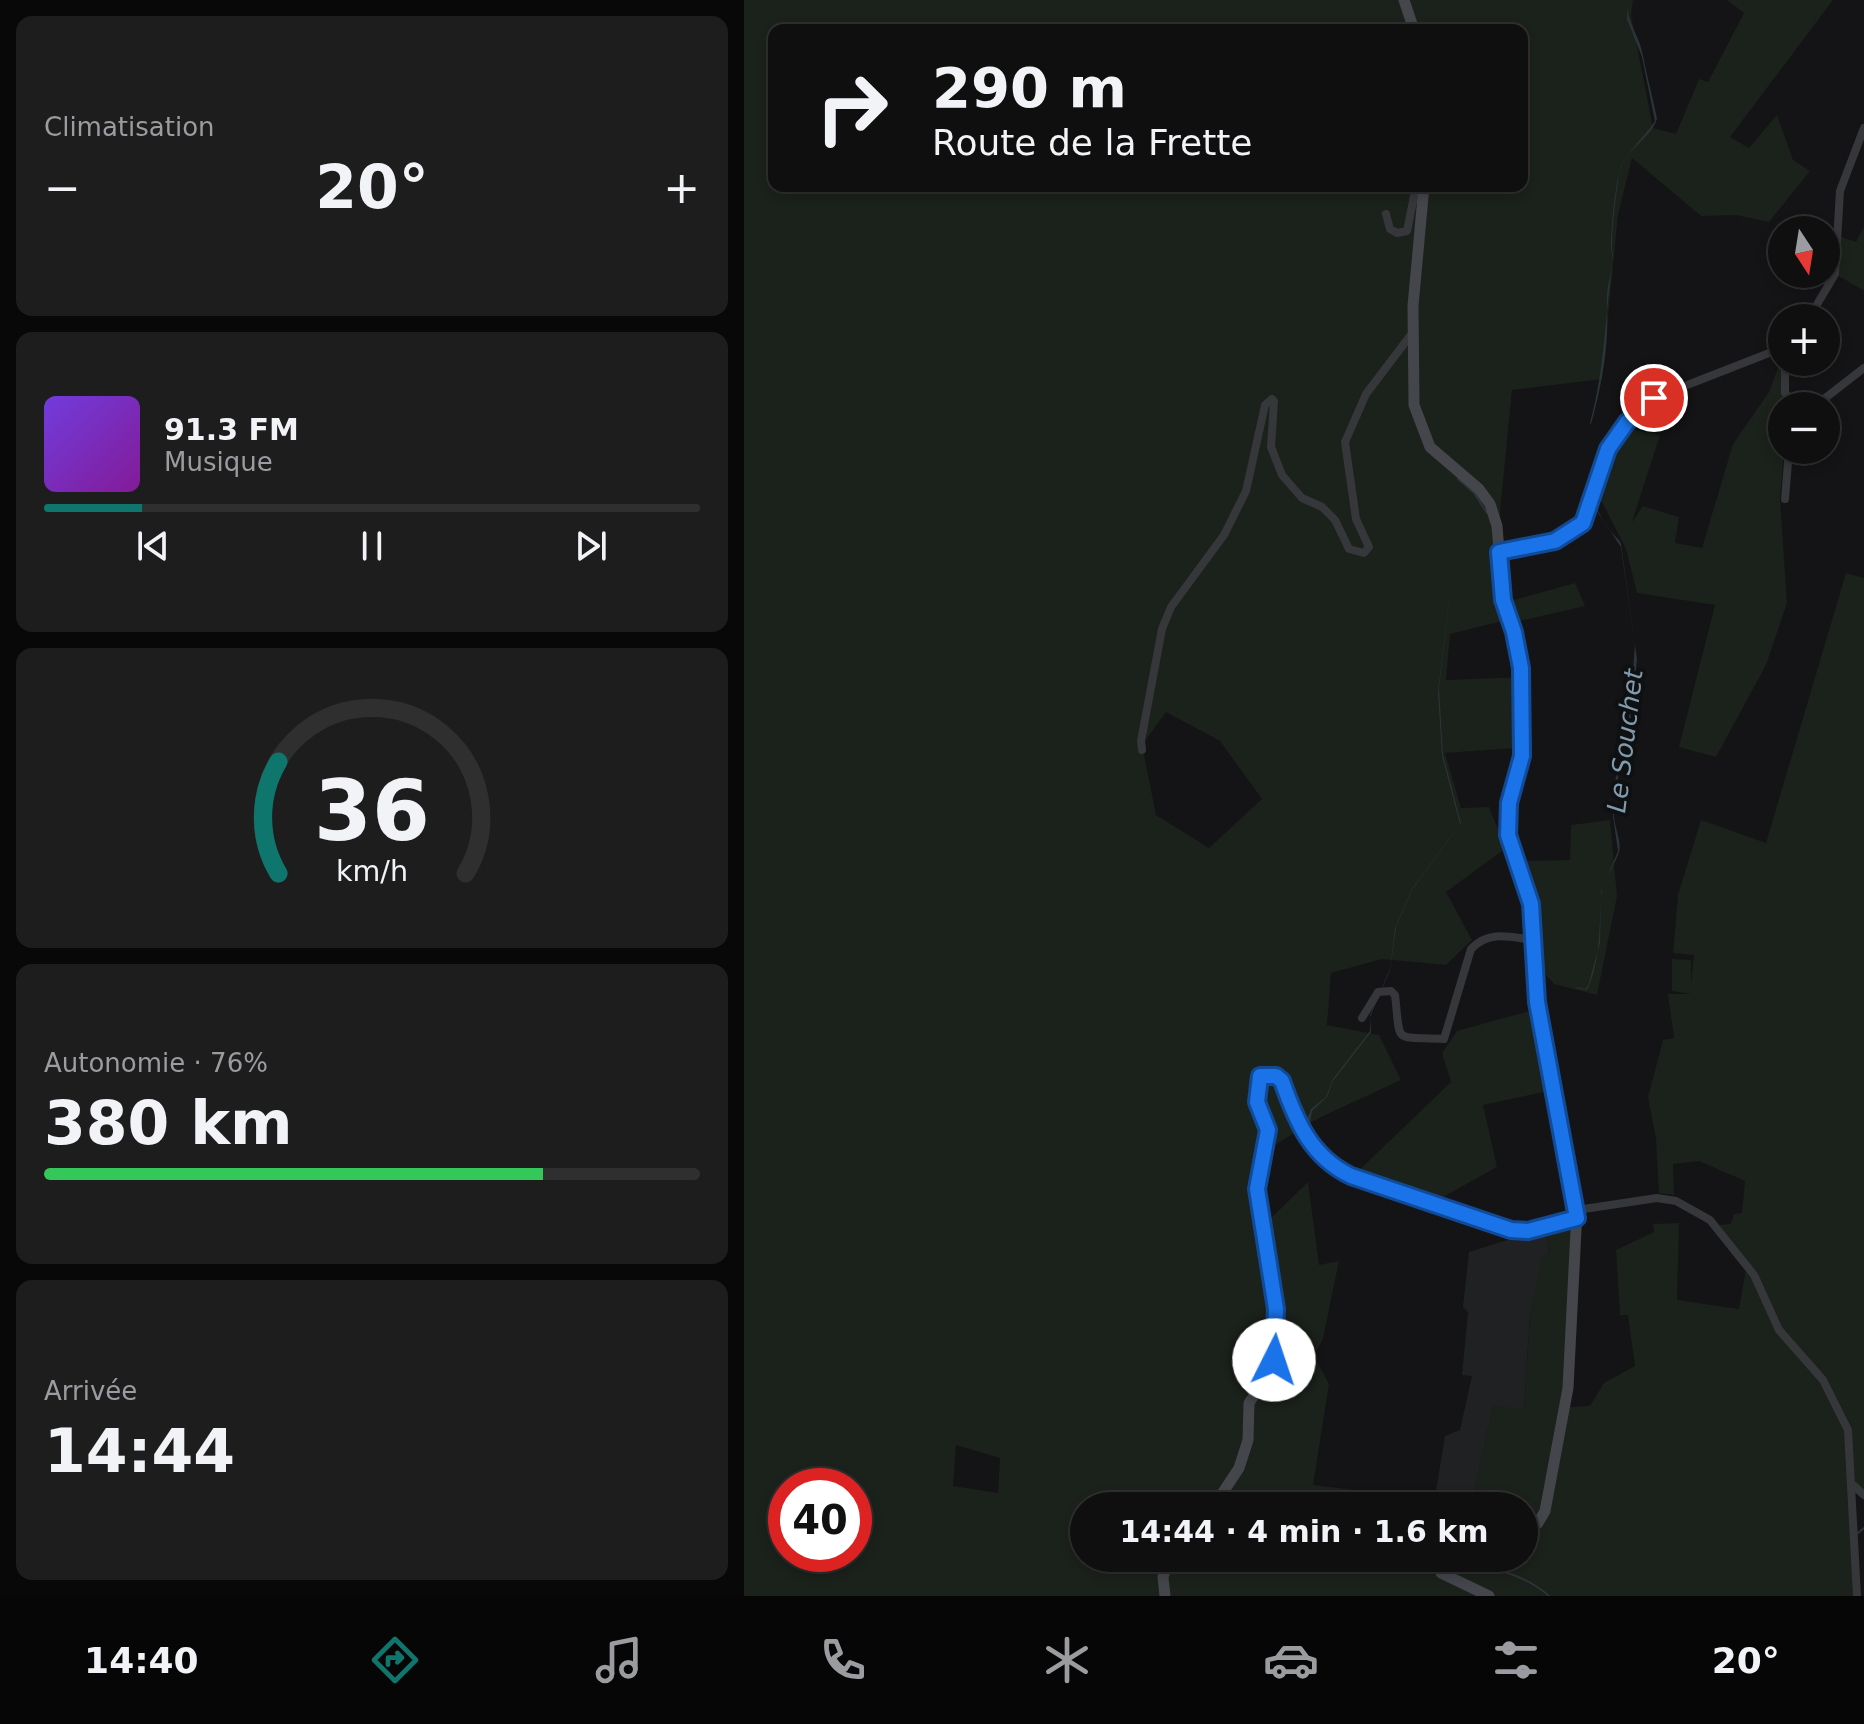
<!DOCTYPE html>
<html lang="fr">
<meta charset="utf-8">
<style>
body{margin:0;font-family:"DejaVu Sans",sans-serif;background:#1d1d1e;color:#f1f3f6;height:100vh;display:flex;flex-direction:column;font-size:30px;white-space:nowrap}
*{box-sizing:border-box;margin:0}
p{font-size:26px;color:#9b9c9f}
.icon{flex:none;width:44px;height:44px;fill:none;stroke:currentColor;stroke-width:2;stroke-linecap:round;stroke-linejoin:round}
.map{position:relative;flex:1;overflow:hidden}
.panel{display:flex;flex-direction:column;gap:16px;padding:16px;background:#080809;width:744px}
.panel>*{flex:none}
.top-card{position:absolute;left:24px;top:24px;width:760px;height:168px;border-radius:16px;box-shadow:0 4px 12px #0003,0 0 0 2px #2f2f30;background:#0f0f10;color:#f1f3f6;overflow:hidden}
.needle{width:52px;rotate:168deg}
.controls{position:absolute;left:1024px;top:216px;display:grid;gap:16px}
.controls a{display:grid;place-items:center;width:72px;height:72px;border-radius:50%;background:#0f0f10;box-shadow:0 4px 12px #0003,0 0 0 2px #2f2f30;font-size:40px}
.speed{position:absolute;left:24px;top:1468px;display:flex;gap:16px;font-size:40px;font-weight:700;text-align:center}
.speed>*{display:grid;place-content:center;width:104px;height:104px;border-radius:50%;background:#0f0f10;box-shadow:0 4px 12px #0003,0 0 0 2px #2f2f30;line-height:1}
.speed .limit{border:12px solid #d22;background:#fff;color:#111}
.pin{position:absolute;display:grid;place-items:center;width:68px;height:68px;color:#fff;margin:-34px;border:4px solid #fff;border-radius:50%;box-shadow:0 2px 8px #0007}
.me{position:absolute;width:88px;margin:-44px;rotate:4deg;stroke-linejoin:round;filter:drop-shadow(0 0 6px #0008)}
.turn{display:flex;align-items:center;gap:28px;height:168px;padding:0 32px;font-size:36px}
.turn .icon{width:104px;height:104px;stroke-width:2.5}
.turn b{display:block;font-size:56px;line-height:68px}
.big{font-size:60px;font-weight:600;line-height:1.1}
.panel .widget{flex:1;display:flex;flex-direction:column;justify-content:center;gap:12px;min-width:0;padding:0 28px;border-radius:16px;background:#1d1d1e}
.panel .dial{align-items:center;gap:0}
.dial svg{height:208px;overflow:visible;fill:none;stroke:#2f2f30;stroke-width:7;stroke-linecap:round;text-anchor:middle}
.dial text{fill:#f1f3f6;stroke:none}
.song{display:flex;align-items:center;gap:24px}
.cover{width:96px;height:96px;border-radius:12px;background:linear-gradient(135deg,hsl(260 70% 55%),hsl(290 70% 35%))}
.played{height:8px;border-radius:4px;background:linear-gradient(90deg,#0f766e 15%,#2f2f30 15%)}
.keys{display:flex;justify-content:space-around;direction:ltr}
.heat{display:flex;justify-content:space-between;align-items:center;font-size:44px;direction:ltr}
.charge{height:12px;border-radius:6px;background:linear-gradient(90deg,#34c759 76%,#2f2f30 0)}
.trip{position:absolute;left:326px;top:1492px;width:468px;height:80px;border-radius:40px;background:#0f0f10;box-shadow:0 4px 12px #0003,0 0 0 2px #2f2f30;font-weight:600;line-height:80px;text-align:center}
.tabs{display:flex;height:128px;justify-content:space-around;align-items:center;background:#060606;color:#9b9c9f}
.tabs .icon{width:56px;height:56px}
.tabs .active{color:#0f766e}
.tabs b{font-size:36px;color:#f1f3f6}
main{display:flex;flex:1;min-height:0}
.map>svg:first-child{display:block}
.built{fill:#202123}
.green{fill:#1b211b;fill-rule:evenodd}
.water{fill:#2b3439}
.lines{fill:none;stroke-linecap:round;stroke-linejoin:round}
.stream{stroke:#2b3439;stroke-width:2}
.street{stroke:#36373b;stroke-width:8}
.secondary{stroke:#44464b;stroke-width:11}
.route-casing{stroke:#114b97;stroke-width:20}
.route{stroke:#1a73e8;stroke-width:14}
.labels{text-anchor:middle;dominant-baseline:central;stroke-width:8;stroke-linejoin:round;paint-order:stroke}
.water-label{font-size:26px;font-style:italic;fill:#809bae;stroke:#0f1011}
</style>
<main>
<section class="panel">
<div class="widget"><p>Climatisation</p>
<div class="heat"><a>−</a><b class="big">20°</b><a>+</a></div>
</div>
<div class="widget">
<div class="song"><i class="cover"></i><div><b>91.3 FM</b><p>Musique</p></div></div>
<div class="played"></div>
<div class="keys"><svg class="icon" aria-label="previous" viewBox="0 0 24 24"><path d="M18 5L8 12l10 7zM5 5v14"/></svg><svg class="icon" aria-label="pause" viewBox="0 0 24 24"><path d="M8 5v14M16 5v14"/></svg><svg class="icon" aria-label="next" viewBox="0 0 24 24"><path d="M6 5l10 7-10 7zM19 5v14"/></svg></div>
</div>
<div class="widget dial"><svg viewBox="0 0 100 80">
<path d="M14 69A42 42 0 1 1 86 69"/>
<path d="M14 69A42 42 0 0 1 14 26" stroke="#0f766e"/>
<text x="50" y="56" font-size="32" font-weight="700">36</text>
<text x="50" y="72" font-size="11">km/h</text>
</svg></div>
<div class="widget"><p>Autonomie · 76%</p><b class="big">380 km</b><div class="charge"></div></div>
<div class="widget"><p>Arrivée</p><b class="big">14:44</b></div>
</section>
<div class="map">
<svg width="1120" height="1596" viewBox="0 0 1120 1596">
<rect width="100%" height="100%" fill="#141416"/>
<path class="built" d="M 802,1228 L 805,1254 L 786,1314 L 780,1411 L 749,1406 L 728,1504 L 691,1497 L 701,1436 L 716,1430 L 728,1376 L 718,1375 L 724,1312 L 719,1307 L 725,1252 Z"/>
<path class="green" d="M 0,0 L 889,0 L 887,15 L 909,128 L 932,134 L 955,79 L 964,82 L 1000,13 L 983,0 L 1089,0 L 986,137 L 1005,148 L 1033,115 L 1049,160 L 1066,171 L 1025,222 L 992,215 L 957,216 L 888,158 L 874,215 L 858,379 L 768,390 L 756,512 L 759,621 L 706,634 L 702,680 L 781,677 L 786,747 L 701,753 L 717,808 L 745,807 L 762,848 L 702,892 L 728,940 L 702,965 L 638,959 L 587,973 L 583,1025 L 635,1035 L 657,1080 L 573,1119 L 521,1151 L 516,1189 L 524,1221 L 564,1182 L 575,1265 L 595,1261 L 579,1338 L 570,1356 L 585,1384 L 569,1485 L 728,1504 L 749,1405 L 780,1410 L 786,1314 L 798,1255 L 805,1254 L 802,1228 L 817,1222 L 830,1234 L 825,1407 L 846,1406 L 860,1383 L 891,1366 L 884,1315 L 876,1315 L 872,1250 L 910,1232 L 909,1224 L 935,1223 L 933,1300 L 995,1309 L 1003,1263 L 975,1225 L 987,1224 L 990,1214 L 998,1213 L 1001,1181 L 955,1161 L 929,1164 L 930,1195 L 915,1193 L 912,1139 L 904,1097 L 919,1040 L 930,1038 L 924,994 L 947,994 L 928,991 L 928,959 L 947,960 L 947,984 L 950,955 L 929,953 L 934,895 L 957,820 L 1022,843 L 1102,573 L 1120,578 L 1120,1494 L 1106,1489 L 1109,1596 L 0,1596 ZM 30,30 L 778,30 L 778,186 L 30,186 ZM 422,712 L 476,741 L 518,799 L 465,848 L 412,815 L 398,745 ZM 212,1445 L 256,1458 L 254,1493 L 209,1486 ZM 42,1486 L 110,1486 L 110,1554 L 42,1554 ZM 340,1506 L 780,1506 L 780,1558 L 340,1558 Z
M 1120,227 L 1120,289 L 1119,290 L 1089,273 L 1088,234 L 1112,242 Z
M 1038,357 L 1043,406 L 1038,406 L 1040,450 L 1036,499 L 1043,603 L 1022,665 L 972,757 L 935,747 L 971,605 L 893,593 L 882,549 L 857,500 L 872,444 L 886,429 L 916,435 L 888,522 L 899,506 L 935,517 L 931,543 L 958,548 L 989,444 L 1025,392 Z
M 831,583 L 841,606 L 771,622 L 767,601 Z
M 866,820 L 873,896 L 853,995 L 810,984 L 790,962 L 776,861 L 826,860 L 827,825 Z
M 796,1008 L 813,1089 L 739,1105 L 753,1167 L 690,1202 L 607,1178 L 707,1082 L 698,1053 L 713,1031 Z"/>
<path class="water" d="M 884,0 C 881,22 896,35 899,56 C 903,77 909,98 913,119 C 906,140 879,150 875,174 C 872,197 868,222 868,247 C 867,251 870,255 869,259 C 868,271 864,282 863,295 C 862,307 864,320 863,332 C 862,362 855,395 847,424 L 863,441 L 846,423 C 861,369 861,313 869,260 C 869,256 867,252 867,248 C 867,228 871,186 876,170 C 883,150 900,138 911,121 L 898,57 L 883,19 Z
M 859,474 L 852,507 C 859,521 864,530 875,540 L 877,544 L 893,659 L 886,727 L 877,735 C 873,760 870,790 870,815 C 870,827 878,841 875,852 C 870,867 858,882 857,897 C 855,930 857,957 844,988 L 842,990 L 833,988 L 832,991 L 833,987 L 841,989 L 844,986 L 856,943 L 857,892 L 874,851 L 869,816 L 876,735 L 884,729 L 891,645 L 877,547 L 850,507 Z
M 711,550 L 695,688 L 699,755 L 717,823 L 668,890 L 652,927 L 646,970 L 626,1017 L 627,1032 L 589,1081 L 583,1097 L 568,1111 L 566,1123 L 559,1129 L 567,1109 L 582,1097 L 589,1079 L 626,1031 L 626,1015 L 646,969 L 651,928 L 668,889 L 716,824 L 698,756 L 694,692 Z"/>
<g class="lines">
<path class="stream" d="M 714,479 L 730,493 L 743,513
M 873,779 L 875,753
M 1114,1533 L 1120,1528
M 675,1558 L 686,1560
M 701,1562 C 738,1566 776,1570 805,1596
M 510,1563 L 543,1558"/>
<path class="street" d="M 642,214 L 646,229 L 653,233 L 663,231 L 672,186
M 1065,318 L 1091,274 L 1096,191 L 1120,128
M 1041,362 L 1041,393 L 1053,406
M 1071,406 L 1120,368
M 1041,499 L 1045,450
M 755,552 L 811,541 L 839,523 L 864,449 L 883,422 L 910,398 L 1038,348
M 398,750 L 397,741 L 418,629 L 427,607 L 480,535 L 502,491 L 521,405 L 528,399 L 530,401 L 527,447 L 538,475 L 558,498 L 578,507 L 591,520 L 605,549 L 620,553 L 625,547 L 612,519 L 601,442 L 622,394 L 669,332
M 618,1018 L 634,992 L 647,991 L 651,995 C 657,1046 648,1036 700,1039 L 727,949 C 745,930 766,937 789,940
M 833,1210 L 913,1198 L 932,1201 L 966,1220 L 1010,1275 L 1035,1330 L 1079,1380 L 1104,1430 L 1113,1596
M 1109,1485 L 1120,1495"/>
<path class="secondary" d="M 660,0 L 670,30
M 680,186 L 669,306 L 670,405 L 686,447 L 735,489 L 746,504 L 753,526 L 759,600 L 770,632 L 777,668 L 778,756 L 765,803 L 764,835 L 787,904 L 793,1002 L 833,1210 L 824,1388 L 801,1511 L 794,1523 L 780,1530
M 470,1506 L 495,1468 L 504,1440 L 505,1403 L 527,1371 L 532,1349 L 532,1309 L 513,1197 L 524,1130 L 513,1102 L 516,1076 L 527,1075 L 538,1081 L 561,1136 L 589,1168 L 607,1176 L 767,1230 L 784,1231 L 833,1218
M 694,1558 L 697,1573 L 745,1596
M 421,1596 L 419,1577 L 425,1558"/>
</g>
<g class="lines">
<defs>
<path id="route" d="M 530,1360 L 532,1309 L 513,1189 L 524,1130 L 513,1102 L 516,1076 L 532,1076 L 538,1081 C 552,1121 567,1157 607,1176 L 767,1230 L 784,1231 L 833,1218 L 793,1002 L 787,904 L 764,835 L 765,803 L 778,756 L 777,668 L 770,632 L 759,600 L 755,552 L 811,541 L 839,523 L 864,449 L 883,422 L 910,398"/>
</defs>
<use href="#route" class="route-casing"/>
<use href="#route" class="route"/>
</g>
<g class="labels">
<g class="water-label">
<text transform="translate(881 741) rotate(-83)">Le Souchet</text>
</g>
</g>
</svg>
<div class="controls">
<a><svg class="needle" viewBox="-14 -14 28 28"><path d="M0-13l5 13h-10z" fill="#e53935"/><path d="M0 13l5-13h-10z" fill="#9b9c9f"/></svg></a>
<a>+</a>
<a>−</a>
</div>
<div class="speed"><div class="limit">40</div></div>
<div class="pin" style="left:910px;top:398px;background:#d93025"><svg class="icon" aria-label="arrive" viewBox="0 0 24 24"><path d="M6 21V4h12l-3 4 3 4H6"/></svg></div>
<svg class="me" style="left:530px;top:1360px" viewBox="-20 -20 40 40"><circle r="19" fill="#fff"/><path d="M0-13L10 11 0 6-10 11z" fill="#1a73e8"/></svg>
<div class="trip">14:44 · 4 min · 1.6 km</div>
<div class="top-card">
<div class="turn"><svg class="icon" aria-label="right" viewBox="0 0 24 24"><path d="M7 20v-9h11M14 6l5 5-5 5"/></svg><div><b>290 m</b>Route de la Frette</div></div>
</div>
</div>
</main>
<nav class="tabs">
<b>14:40</b>
<svg class="icon active" aria-label="directions" viewBox="0 0 24 24"><path d="M12 3l9 9-9 9-9-9zM9 14v-3h6M13 9l2 2-2 2"/></svg>
<svg class="icon" aria-label="music" viewBox="0 0 24 24"><path d="M9 18V5l10-2v13"/><circle cx="6" cy="18" r="3"/><circle cx="16" cy="16" r="3"/></svg>
<svg class="icon" aria-label="phone" viewBox="0 0 24 24"><path d="M5 4h4l2 5-3 2q2 4 5 5l2-3 5 2v4C11 20 4 13 5 4z"/></svg>
<svg class="icon" aria-label="climate" viewBox="0 0 24 24"><path d="M12 3v18M4 7l16 10M4 17L20 7"/></svg>
<svg class="icon" aria-label="car" viewBox="0 0 24 24"><path d="M5 17H2v-5l4-1 3-4h7l3 4 3 1v5h-3M9 17h6M6 11h13"/><circle cx="7" cy="17" r="2"/><circle cx="17" cy="17" r="2"/></svg>
<svg class="icon" aria-label="filters" viewBox="0 0 24 24"><path d="M4 7h16M4 17h16"/><circle cx="9" cy="7" r="2"/><circle cx="15" cy="17" r="2"/></svg>
<b>20°</b>
</nav>
